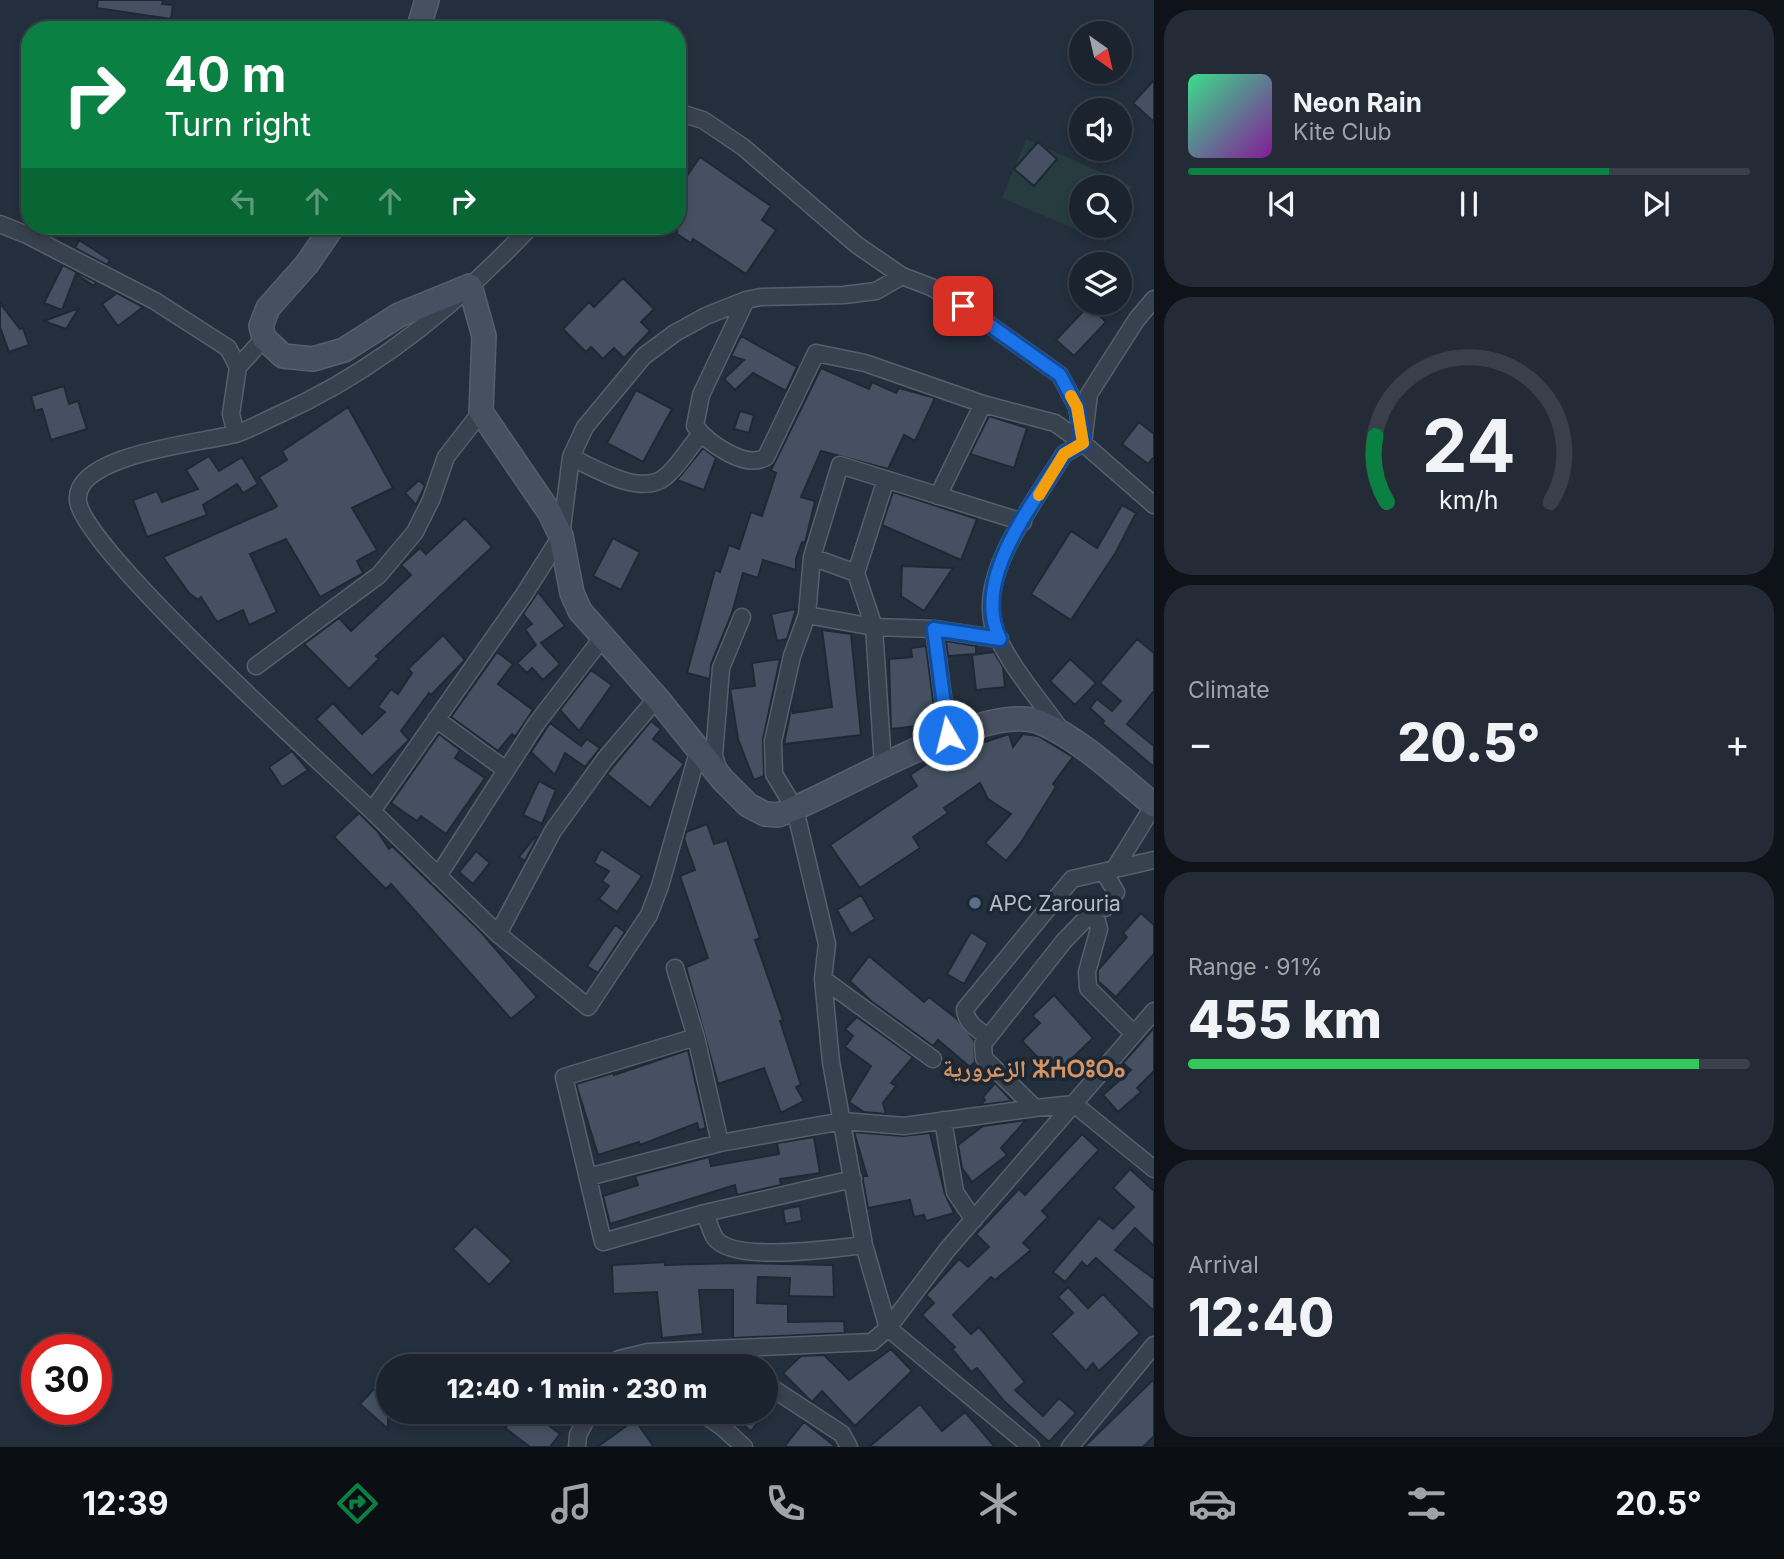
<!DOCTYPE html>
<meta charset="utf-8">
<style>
body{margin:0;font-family:Inter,"Noto Naskh Arabic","Noto Sans Tifinagh",sans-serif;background:#242b36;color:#f1f3f6;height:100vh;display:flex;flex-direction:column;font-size:26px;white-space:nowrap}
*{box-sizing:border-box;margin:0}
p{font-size:23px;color:#a0a4aa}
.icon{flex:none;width:38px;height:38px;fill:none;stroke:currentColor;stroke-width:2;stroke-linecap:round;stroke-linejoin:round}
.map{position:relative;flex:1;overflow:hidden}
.sheet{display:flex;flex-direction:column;gap:10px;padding:10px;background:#0f1319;width:630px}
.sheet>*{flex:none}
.top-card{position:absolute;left:21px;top:21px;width:665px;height:214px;border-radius:28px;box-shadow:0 4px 10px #0003,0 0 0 2px #39404a;background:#0b8043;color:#fff;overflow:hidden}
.needle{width:46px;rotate:146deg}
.buttons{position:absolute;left:1069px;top:21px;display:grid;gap:14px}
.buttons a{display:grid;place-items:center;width:63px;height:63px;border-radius:50%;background:#1b232e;box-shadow:0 4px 10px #0003,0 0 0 2px #39404a;font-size:35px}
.speed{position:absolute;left:21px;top:1334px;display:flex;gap:14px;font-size:35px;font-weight:700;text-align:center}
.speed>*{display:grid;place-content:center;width:91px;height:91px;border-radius:50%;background:#1b232e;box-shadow:0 4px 10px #0003,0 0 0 2px #39404a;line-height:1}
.speed .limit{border:10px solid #d22;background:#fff;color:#111}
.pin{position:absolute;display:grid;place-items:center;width:60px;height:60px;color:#fff;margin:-30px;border-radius:14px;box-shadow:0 4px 10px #0006}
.me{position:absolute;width:77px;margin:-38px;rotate:352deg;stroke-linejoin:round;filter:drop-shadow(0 0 5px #0008)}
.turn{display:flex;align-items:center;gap:24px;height:147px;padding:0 28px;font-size:32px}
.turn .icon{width:91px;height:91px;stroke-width:2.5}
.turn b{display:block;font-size:49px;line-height:60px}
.lanes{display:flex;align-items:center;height:66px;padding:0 28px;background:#0003;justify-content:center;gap:35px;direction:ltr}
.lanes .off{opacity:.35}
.big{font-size:52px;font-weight:800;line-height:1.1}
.sheet .card{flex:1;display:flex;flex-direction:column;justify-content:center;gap:10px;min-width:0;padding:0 24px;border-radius:28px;background:#242b36}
.sheet .dial{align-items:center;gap:0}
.dial svg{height:182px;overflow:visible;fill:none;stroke:#39404a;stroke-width:7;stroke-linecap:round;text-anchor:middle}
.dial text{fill:#f1f3f6;stroke:none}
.song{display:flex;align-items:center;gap:21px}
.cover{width:84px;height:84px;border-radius:10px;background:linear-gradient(135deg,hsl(150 70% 55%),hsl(290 70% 35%))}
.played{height:7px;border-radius:4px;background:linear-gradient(90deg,#0b8043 75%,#39404a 75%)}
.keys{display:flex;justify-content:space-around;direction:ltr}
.heat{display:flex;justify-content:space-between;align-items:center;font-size:38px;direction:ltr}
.charge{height:10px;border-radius:5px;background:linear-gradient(90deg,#34c759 91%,#39404a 0)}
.trip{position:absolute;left:376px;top:1354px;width:402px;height:70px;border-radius:35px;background:#1b232e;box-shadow:0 4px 10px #0003,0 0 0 2px #39404a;font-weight:800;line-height:70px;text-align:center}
.menu{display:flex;height:112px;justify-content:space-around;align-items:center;background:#0b0e12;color:#a0a4aa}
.menu .icon{width:49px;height:49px}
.menu .current{color:#0b8043}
.menu b{font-size:32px;color:#f1f3f6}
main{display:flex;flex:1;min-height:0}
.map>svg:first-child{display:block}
.green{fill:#263c3f}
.building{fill:#455162;stroke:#1f2835;stroke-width:2}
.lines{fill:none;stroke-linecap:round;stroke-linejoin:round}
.street-casing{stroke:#565f6c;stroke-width:19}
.secondary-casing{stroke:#565f6c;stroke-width:26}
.street{stroke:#38414e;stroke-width:16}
.secondary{stroke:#465061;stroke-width:23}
.route-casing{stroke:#114b97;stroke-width:18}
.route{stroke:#1a73e8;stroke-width:12}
.slow{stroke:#f59e0b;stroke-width:12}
.service-dot{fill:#5c6f8a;stroke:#1d2633;stroke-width:2.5}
.labels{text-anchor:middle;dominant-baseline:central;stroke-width:7;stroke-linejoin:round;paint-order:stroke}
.poi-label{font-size:21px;fill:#b4bcc9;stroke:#1d2633;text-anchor:start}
.quarter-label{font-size:24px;font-weight:bold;fill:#d59563;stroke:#1d2633}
</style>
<main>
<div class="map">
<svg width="1154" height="1447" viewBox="0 0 1154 1447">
<rect width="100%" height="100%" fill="#242f3e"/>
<path class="green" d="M 1026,139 L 1132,186 L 1120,211 L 1120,187 L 1082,187 L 1082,226 L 1113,226 L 1106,242 L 1002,198 Z"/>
<path class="building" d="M 98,0 L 163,0 L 162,4 L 173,5 L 171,19 L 97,8 Z
M 1154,80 L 1154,122 L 1133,103 Z
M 1038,142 L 1057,159 L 1034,186 L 1014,169 Z
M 700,157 L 771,206 L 762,220 L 776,230 L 746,274 L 693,239 L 691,243 L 677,234 L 677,190 Z
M 79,240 L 110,260 L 107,265 L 75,248 Z
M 63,265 L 96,282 L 94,286 L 76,274 L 62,310 L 44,303 Z
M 623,278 L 654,309 L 641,322 L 650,331 L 624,358 L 614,348 L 603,359 L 591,347 L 586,352 L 563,329 L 589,302 L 594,307 Z
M 117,293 L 143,307 L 118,326 L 102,304 Z
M 0,303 L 20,329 L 23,328 L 29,345 L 9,352 L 0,327 Z
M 1089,305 L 1106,322 L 1074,356 L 1056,340 Z
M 79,308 L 66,329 L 44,321 Z
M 741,336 L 797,367 L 786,391 L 753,373 L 735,390 L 724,379 L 744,360 L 731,356 Z
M 821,368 L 869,389 L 872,382 L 896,393 L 899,388 L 935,398 L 915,441 L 904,435 L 888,469 L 821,451 L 801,497 L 815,501 L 805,543 L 802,542 L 796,559 L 796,570 L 763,560 L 758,578 L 743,573 L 732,613 L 711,664 L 710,679 L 687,673 L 715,570 L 720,572 L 729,545 L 739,549 L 751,512 L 762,516 L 776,473 L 771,470 Z
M 64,386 L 69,404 L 78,401 L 87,429 L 51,440 L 42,409 L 35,411 L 31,396 Z
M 636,390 L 672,409 L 643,462 L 607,443 Z
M 348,407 L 393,488 L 352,508 L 377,550 L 357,561 L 363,573 L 320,597 L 286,539 L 250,554 L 277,612 L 249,625 L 243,610 L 217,622 L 201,597 L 198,600 L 189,593 L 163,557 L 274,508 L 277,506 L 259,477 L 287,460 L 282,451 Z
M 740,411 L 754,415 L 749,433 L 734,429 Z
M 989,416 L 1027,428 L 1014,468 L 970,454 Z
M 1139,422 L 1154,434 L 1154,457 L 1148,464 L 1122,444 Z
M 703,448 L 716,458 L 704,490 L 677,480 Z
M 209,456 L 219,471 L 242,457 L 258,484 L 243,493 L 237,484 L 203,505 L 207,515 L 147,537 L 133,500 L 157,491 L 162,502 L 198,489 L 186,470 Z
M 419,480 L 425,486 L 416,505 L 405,493 Z
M 893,492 L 977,519 L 961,560 L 882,525 Z
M 1122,505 L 1136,513 L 1116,552 L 1071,620 L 1031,594 L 1071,531 L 1097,548 Z
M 465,518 L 492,547 L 376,656 L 379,659 L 349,689 L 304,644 L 339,618 L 351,631 L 411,575 L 401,565 L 420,548 L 426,554 Z
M 613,538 L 640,552 L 621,590 L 593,576 Z
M 902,566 L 953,568 L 924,611 L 901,596 Z
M 538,592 L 565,626 L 541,643 L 560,664 L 543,680 L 532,668 L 527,673 L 517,663 L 536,645 L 525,629 L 532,624 L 523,614 Z
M 796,609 L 787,639 L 777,641 L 771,614 Z
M 822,630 L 851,634 L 861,735 L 784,744 L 792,704 L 793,713 L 832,707 Z
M 443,635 L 465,660 L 431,695 L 429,693 L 401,731 L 409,740 L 372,776 L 316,719 L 333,703 L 362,734 L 385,712 L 378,707 L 391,689 L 398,694 L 412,673 L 408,669 Z
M 1137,639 L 1154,653 L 1154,691 L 1127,724 L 1154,746 L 1154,767 L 1102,723 L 1104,721 L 1090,708 L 1097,699 L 1112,711 L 1121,701 L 1100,683 Z
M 946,641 L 976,646 L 976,654 L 948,656 Z
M 926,646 L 936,724 L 891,729 L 889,659 L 912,657 L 911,648 Z
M 497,652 L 513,664 L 498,684 L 533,710 L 515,737 L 512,734 L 498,751 L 451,717 Z
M 994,652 L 1003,667 L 1005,687 L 976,690 L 972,655 Z
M 780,659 L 763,739 L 764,776 L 754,780 L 738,739 L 730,689 L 755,686 L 752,663 Z
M 1070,659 L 1096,683 L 1075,705 L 1050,681 Z
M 591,670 L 612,685 L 579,731 L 560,710 Z
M 651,721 L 661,729 L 653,739 L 684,764 L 650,808 L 607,774 Z
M 550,723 L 581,746 L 587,739 L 600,748 L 585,767 L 565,753 L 555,775 L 531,752 Z
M 439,734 L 460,750 L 455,758 L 485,778 L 446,834 L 421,816 L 417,821 L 391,803 Z
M 1009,734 L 1013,747 L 1023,734 L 1038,736 L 1073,757 L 1053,784 L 1056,787 L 1020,844 L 1006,861 L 985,843 L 1011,814 L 988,799 L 980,783 L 944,808 L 948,813 L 913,837 L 920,848 L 860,888 L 830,845 L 917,786 L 910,775 L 942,754 L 983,739 L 985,742 Z
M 292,751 L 308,770 L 282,787 L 269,767 Z
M 539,781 L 556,790 L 542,824 L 523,815 Z
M 359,813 L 378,832 L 389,849 L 392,846 L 480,931 L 537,997 L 511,1019 L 391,884 L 386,889 L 334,837 Z
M 707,824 L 714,844 L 727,840 L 760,938 L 755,940 L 783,1020 L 780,1021 L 801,1085 L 796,1087 L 804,1101 L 781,1113 L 764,1068 L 718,1084 L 686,967 L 708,958 L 680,876 L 695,870 L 684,839 L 686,832 Z
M 535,837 L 537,838 L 525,861 L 519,857 Z
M 601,849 L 642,876 L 617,912 L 599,899 L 609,886 L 602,881 L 609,871 L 594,863 Z
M 476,851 L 490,863 L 473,884 L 459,872 Z
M 861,895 L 875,919 L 851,934 L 837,910 Z
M 1141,913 L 1154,925 L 1154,954 L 1116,997 L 1098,981 L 1098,970 L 1127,937 L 1123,933 Z
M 615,925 L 625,932 L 598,973 L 587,966 Z
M 971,932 L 988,943 L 964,984 L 947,974 Z
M 869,956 L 924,1002 L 929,997 L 957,1019 L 974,1040 L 975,1062 L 970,1067 L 938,1040 L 933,1046 L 871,1001 L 850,981 Z
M 1054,995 L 1093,1038 L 1055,1075 L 1022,1041 L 1040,1023 L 1032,1016 Z
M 857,1017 L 913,1057 L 891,1083 L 896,1086 L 883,1103 L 886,1114 L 864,1112 L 849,1102 L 871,1066 L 845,1047 L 853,1036 L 845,1029 Z
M 1154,1028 L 1154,1071 L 1137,1088 L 1141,1092 L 1118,1112 L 1103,1095 L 1131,1070 L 1123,1063 Z
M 688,1050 L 706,1128 L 699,1130 L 697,1123 L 640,1145 L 639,1142 L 598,1155 L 576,1084 L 613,1073 L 614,1075 Z
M 995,1083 L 1012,1101 L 981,1105 L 985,1100 L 983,1097 Z
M 1026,1120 L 1001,1148 L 1007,1155 L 972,1182 L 962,1168 L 958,1145 L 983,1126 Z
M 854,1132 L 903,1136 L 930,1133 L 945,1194 L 954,1213 L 926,1221 L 924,1215 L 914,1217 L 910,1200 L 868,1208 L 863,1181 L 863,1176 L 867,1176 Z
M 1082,1134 L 1099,1150 L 1042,1211 L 1048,1217 L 1023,1243 L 1031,1250 L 995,1280 L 991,1277 L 953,1315 L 971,1334 L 979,1327 L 1025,1382 L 1015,1390 L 1043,1416 L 1059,1398 L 1076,1413 L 1049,1442 L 1004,1401 L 977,1368 L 971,1372 L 952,1349 L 955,1347 L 922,1315 L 934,1303 L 926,1295 L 959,1259 L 968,1267 L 989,1247 L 976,1234 L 1019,1189 L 1025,1195 Z
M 814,1137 L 820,1173 L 780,1179 L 781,1185 L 737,1195 L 735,1185 L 610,1224 L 603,1196 L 638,1185 L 635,1176 L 709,1157 L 711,1166 L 779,1154 L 777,1143 Z
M 1130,1169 L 1154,1191 L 1154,1246 L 1135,1228 L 1115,1250 L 1154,1279 L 1154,1311 L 1096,1258 L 1087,1267 L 1082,1262 L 1065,1282 L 1053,1272 L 1099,1218 L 1113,1229 L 1134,1207 L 1113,1188 Z
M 800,1206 L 802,1221 L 785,1224 L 783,1209 Z
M 475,1226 L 512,1261 L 489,1285 L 453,1249 Z
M 665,1262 L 665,1265 L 734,1263 L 833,1265 L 834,1297 L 789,1296 L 790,1278 L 758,1277 L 757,1303 L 788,1304 L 788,1322 L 844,1321 L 845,1333 L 733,1338 L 733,1290 L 699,1290 L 703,1334 L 662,1338 L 657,1292 L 613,1294 L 612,1265 Z
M 1068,1287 L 1088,1308 L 1103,1294 L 1140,1333 L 1099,1371 L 1093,1363 L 1086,1371 L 1051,1334 L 1073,1313 L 1058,1297 Z
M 891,1349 L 912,1371 L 855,1426 L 822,1391 L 812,1402 L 783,1373 L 801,1356 L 824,1355 L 849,1380 Z
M 388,1374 L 388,1429 L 360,1404 Z
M 1154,1379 L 1154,1436 L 1143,1447 L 1084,1447 Z
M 920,1404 L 942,1431 L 965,1412 L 995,1447 L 869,1447 Z
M 518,1412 L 553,1412 L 543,1421 L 560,1434 L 550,1447 L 530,1447 L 505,1428 Z
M 727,1412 L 766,1412 L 751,1431 Z
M 635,1420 L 654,1447 L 597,1447 Z
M 804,1422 L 836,1447 L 784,1447 Z"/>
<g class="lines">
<defs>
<path id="street" d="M 677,112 L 703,120 L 743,147 L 857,245 L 902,276 L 931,287 L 963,306 L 1060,375 L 1077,407 L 1083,443 L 1154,505
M 0,224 L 27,235 L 155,301 L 228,348 L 238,367 L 231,414 L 236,434
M 746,300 L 701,395 L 695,426 C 708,443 746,470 766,457 L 816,353 L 865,363 L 983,404 L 1055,423 L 1083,443
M 238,367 L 264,338
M 571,457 C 594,468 641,497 665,477 C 679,466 689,447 701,434
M 938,496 L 983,404
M 1023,522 L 840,465 L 812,557 L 807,615 L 792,656 L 773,741 L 774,774 L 795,809 L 827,944 L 823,979 L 831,1062 L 864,1245 L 888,1328 L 1031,1447
M 812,557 L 856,573
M 807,615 L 874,627 L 934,629 L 1000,639
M 934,629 L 948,735
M 256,666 L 379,575 L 415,532 L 431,500 L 446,457 L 481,412
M 436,719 L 506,770
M 1060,729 C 1041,702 1002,656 993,625 C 979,570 1037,499 1064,454 L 1083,443 L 1089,394 L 1137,319 L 1154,299
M 698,752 L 660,886 L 649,915 L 588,1007 L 498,934 L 372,811 L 523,596 L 561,536 L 571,457 L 585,427 L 644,356 L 675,333 L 706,316 L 746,300 L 761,297 L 844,295 L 876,291 L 902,276
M 883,765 L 874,627 L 856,573 L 886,479
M 718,768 L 714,756 L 721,668 L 742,617
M 372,811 C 325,766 83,549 78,501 C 73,454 202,443 235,434 C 249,430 264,421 278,415 C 375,372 459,303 531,226
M 1115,868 L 1154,805
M 1104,872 L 1116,892 L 1105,908 L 1094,910 L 1064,941 L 983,1044 L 984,1058 L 1035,1108 L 1074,1104 L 1154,1169
M 438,876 L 536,724 L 603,637
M 1094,910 L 1099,929 L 1087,972 L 1088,988 L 1134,1034
M 498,934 L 553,831 L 605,759 L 657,698
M 675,968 L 696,1037
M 823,979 L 933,1059
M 988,1037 C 977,1029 966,1023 965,1009 L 1072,879 L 1154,860
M 943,1120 L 955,1192 L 974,1220
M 588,1177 L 720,1143
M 853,1179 L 705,1213 L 603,1242 L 564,1077 L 696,1037 L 720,1143 L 843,1121 L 904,1126 L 1035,1108
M 705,1213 C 708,1221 711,1232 715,1238 C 734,1264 835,1248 864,1245
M 720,1351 L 742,1367
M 619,1359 L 648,1352 L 872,1342 L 888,1328 L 947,1250 L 1154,1011
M 766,1384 L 842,1434 L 849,1447
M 700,1412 L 722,1427 L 744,1447
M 577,1447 L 578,1435 L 590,1412
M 1070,1447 L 1154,1345"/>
<path id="secondary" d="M 418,30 L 427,0
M 333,226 L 307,264 L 268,308 L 261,326 L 264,338 L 283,356 L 313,359 L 344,350 L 399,315 L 470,286 L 484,336 L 481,412 L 550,513 L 561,536 L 572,593 L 580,611 L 657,698 L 723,780 L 748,805 L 765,814 L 778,815 C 837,795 985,698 1042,723 C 1083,741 1119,777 1154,805"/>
</defs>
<use href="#street" class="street-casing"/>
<use href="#secondary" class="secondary-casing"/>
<use href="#street" class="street"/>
<use href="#secondary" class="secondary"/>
</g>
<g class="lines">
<defs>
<path id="route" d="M 948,735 L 934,629 L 1000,639 C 970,579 1034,504 1064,454 L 1083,443 L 1077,407 L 1060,375 L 963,306"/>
</defs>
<use href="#route" class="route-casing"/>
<use href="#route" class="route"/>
<path class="slow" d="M 1039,495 L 1064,454 L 1083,443 L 1077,407 L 1071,396"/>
</g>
<circle class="service-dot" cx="975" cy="903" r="7"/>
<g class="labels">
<g class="poi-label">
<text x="989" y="903">APC Zarouria</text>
</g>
<g class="quarter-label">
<text x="1034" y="1068">الزعرورية ⵣⵄⵔⵓⵔⴰ</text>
</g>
</g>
</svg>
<div class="buttons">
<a><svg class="needle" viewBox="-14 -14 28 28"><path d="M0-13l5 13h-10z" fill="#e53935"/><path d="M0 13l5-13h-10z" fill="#a0a4aa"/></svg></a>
<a><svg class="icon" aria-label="sound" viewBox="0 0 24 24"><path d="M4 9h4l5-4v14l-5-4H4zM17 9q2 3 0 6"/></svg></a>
<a><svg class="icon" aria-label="search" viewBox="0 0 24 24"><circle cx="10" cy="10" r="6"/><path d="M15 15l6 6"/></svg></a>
<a><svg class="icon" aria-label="layers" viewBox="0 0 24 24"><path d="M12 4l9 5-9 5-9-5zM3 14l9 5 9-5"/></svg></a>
</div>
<div class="speed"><div class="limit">30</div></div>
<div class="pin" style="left:963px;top:306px;background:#d93025"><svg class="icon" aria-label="arrive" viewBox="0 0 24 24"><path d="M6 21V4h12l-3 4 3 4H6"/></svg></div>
<svg class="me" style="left:948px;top:735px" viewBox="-20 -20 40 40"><circle r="17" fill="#1a73e8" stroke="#fff" stroke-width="3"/><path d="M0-11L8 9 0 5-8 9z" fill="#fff"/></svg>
<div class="trip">12:40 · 1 min · 230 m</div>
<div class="top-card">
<div class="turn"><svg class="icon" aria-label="right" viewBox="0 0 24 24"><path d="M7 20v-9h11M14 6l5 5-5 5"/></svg><div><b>40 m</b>Turn right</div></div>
<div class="lanes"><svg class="icon off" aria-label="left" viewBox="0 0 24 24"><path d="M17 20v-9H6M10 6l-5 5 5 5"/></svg><svg class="icon off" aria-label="ahead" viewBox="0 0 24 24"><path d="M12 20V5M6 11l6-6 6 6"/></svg><svg class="icon off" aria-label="ahead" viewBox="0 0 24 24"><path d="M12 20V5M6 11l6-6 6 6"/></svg><svg class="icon" aria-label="right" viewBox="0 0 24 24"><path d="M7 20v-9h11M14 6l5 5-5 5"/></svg></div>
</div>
</div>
<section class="sheet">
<div class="card">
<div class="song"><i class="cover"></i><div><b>Neon Rain</b><p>Kite Club</p></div></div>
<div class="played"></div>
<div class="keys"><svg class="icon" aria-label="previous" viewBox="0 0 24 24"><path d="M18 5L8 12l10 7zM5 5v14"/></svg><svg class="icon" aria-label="pause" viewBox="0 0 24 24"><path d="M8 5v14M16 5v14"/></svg><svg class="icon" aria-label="next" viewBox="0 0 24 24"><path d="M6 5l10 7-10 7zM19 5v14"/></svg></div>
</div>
<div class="card dial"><svg viewBox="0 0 100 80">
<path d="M14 69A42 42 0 1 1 86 69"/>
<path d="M14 69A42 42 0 0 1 9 40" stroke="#0b8043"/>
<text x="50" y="56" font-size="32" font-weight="700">24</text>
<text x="50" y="72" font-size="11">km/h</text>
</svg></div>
<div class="card"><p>Climate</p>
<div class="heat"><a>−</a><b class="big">20.5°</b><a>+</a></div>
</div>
<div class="card"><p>Range · 91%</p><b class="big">455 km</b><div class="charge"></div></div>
<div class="card"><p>Arrival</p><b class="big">12:40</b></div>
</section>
</main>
<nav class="menu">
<b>12:39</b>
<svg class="icon current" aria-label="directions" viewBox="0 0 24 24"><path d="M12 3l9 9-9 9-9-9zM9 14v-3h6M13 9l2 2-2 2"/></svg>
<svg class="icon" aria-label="music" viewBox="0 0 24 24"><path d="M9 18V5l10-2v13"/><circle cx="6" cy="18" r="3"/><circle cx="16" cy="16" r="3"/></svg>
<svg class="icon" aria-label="phone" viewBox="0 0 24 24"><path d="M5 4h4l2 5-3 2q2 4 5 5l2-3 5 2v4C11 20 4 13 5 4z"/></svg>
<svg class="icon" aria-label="climate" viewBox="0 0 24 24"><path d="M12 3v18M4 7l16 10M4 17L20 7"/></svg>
<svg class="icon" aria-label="car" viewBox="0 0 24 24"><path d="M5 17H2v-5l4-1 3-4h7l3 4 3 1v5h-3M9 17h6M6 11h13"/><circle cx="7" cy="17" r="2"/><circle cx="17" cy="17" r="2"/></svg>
<svg class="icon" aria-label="filters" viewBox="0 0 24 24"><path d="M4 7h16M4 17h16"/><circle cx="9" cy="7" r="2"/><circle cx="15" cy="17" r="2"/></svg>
<b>20.5°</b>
</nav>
